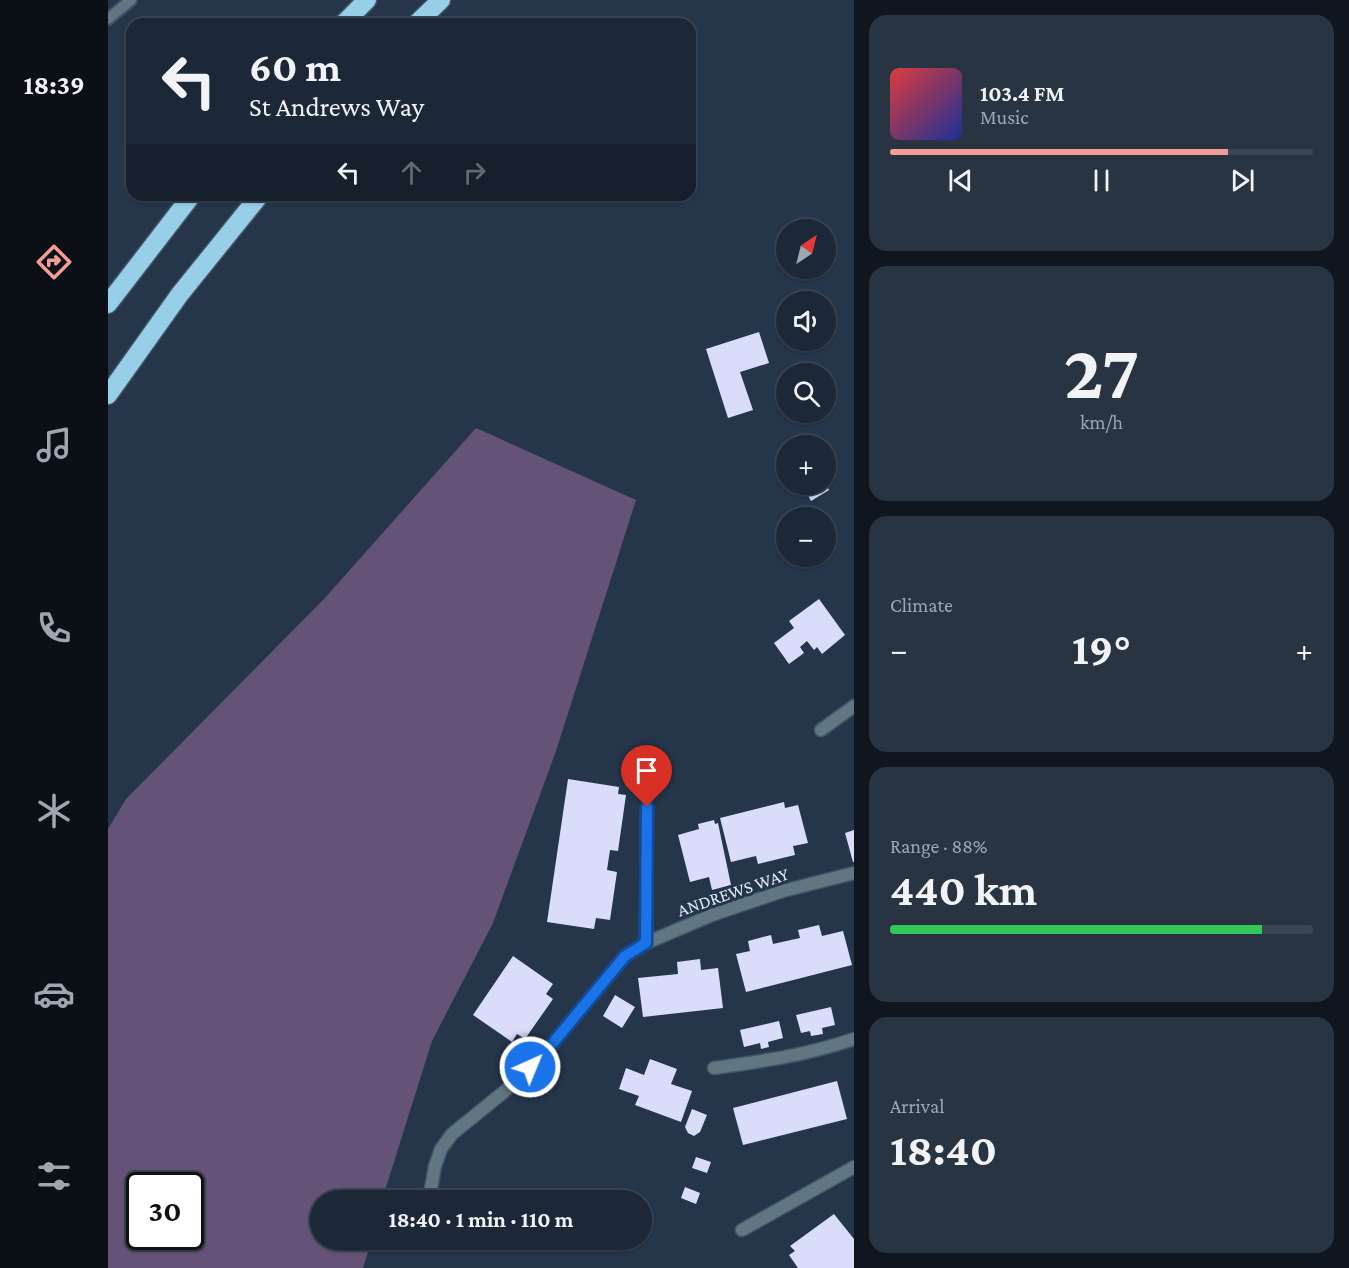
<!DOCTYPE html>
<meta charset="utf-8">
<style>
body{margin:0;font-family:"Crimson Pro",serif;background:#293443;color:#f1f3f6;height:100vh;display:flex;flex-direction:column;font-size:22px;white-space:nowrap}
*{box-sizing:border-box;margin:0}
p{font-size:20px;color:#a0a6ae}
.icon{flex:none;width:33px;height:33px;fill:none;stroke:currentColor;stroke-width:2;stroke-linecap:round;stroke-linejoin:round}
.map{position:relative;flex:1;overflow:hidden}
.panel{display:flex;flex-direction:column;gap:15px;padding:15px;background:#0f161f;width:495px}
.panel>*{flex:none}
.guide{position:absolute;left:18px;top:18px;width:570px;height:183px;border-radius:18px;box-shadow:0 2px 4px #0004,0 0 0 2px #3a4453;background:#1c2838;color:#f1f3f6;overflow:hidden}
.needle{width:39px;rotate:35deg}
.tools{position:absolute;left:668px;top:219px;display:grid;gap:12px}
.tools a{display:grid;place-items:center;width:60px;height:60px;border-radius:50%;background:#1c2838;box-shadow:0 2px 4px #0004,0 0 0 2px #3a4453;font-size:30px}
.speed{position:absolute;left:18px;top:1172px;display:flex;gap:12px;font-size:30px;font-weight:700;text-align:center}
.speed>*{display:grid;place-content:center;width:78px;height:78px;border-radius:50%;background:#1c2838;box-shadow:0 2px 4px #0004,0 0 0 2px #3a4453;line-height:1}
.speed .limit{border:3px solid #111;border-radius:9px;background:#fff;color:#111}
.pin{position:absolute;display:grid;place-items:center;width:51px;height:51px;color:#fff;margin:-62px -26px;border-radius:50% 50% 50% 0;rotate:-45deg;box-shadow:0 0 6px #0007}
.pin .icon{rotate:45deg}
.me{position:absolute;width:66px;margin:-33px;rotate:44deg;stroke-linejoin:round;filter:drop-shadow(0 0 4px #0008)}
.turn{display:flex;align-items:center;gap:21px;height:126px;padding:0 24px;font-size:27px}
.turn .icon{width:78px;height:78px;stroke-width:2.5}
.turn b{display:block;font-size:42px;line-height:51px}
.lanes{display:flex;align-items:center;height:57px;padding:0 24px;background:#0003;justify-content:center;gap:30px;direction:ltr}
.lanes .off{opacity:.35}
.big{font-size:45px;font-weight:700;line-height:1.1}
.panel .card{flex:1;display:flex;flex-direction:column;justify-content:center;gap:9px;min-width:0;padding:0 21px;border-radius:18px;background:#293443}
.panel .dial{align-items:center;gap:0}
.dial b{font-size:78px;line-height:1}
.song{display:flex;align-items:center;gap:18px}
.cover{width:72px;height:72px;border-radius:9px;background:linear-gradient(135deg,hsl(0 70% 55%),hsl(230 70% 35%))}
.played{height:6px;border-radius:3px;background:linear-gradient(90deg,#f59c95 80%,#3a4453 80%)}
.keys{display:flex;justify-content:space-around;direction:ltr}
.heat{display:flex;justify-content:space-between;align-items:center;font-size:33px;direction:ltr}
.charge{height:9px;border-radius:4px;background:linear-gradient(90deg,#34c759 88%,#3a4453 0)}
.trip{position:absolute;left:202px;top:1190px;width:342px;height:60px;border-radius:30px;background:#1c2838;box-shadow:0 2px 4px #0004,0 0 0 2px #3a4453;font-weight:700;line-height:60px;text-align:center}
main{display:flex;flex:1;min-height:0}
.dock{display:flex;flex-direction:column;width:108px;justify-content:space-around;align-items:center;background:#0b1016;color:#a0a6ae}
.dock .icon{width:42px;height:42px}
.dock .selected{color:#f59c95}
.dock b{font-size:27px;color:#f1f3f6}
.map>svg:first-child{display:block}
.green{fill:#645376;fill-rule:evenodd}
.building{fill:#d9ddfa}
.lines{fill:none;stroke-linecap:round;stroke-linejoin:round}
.service-casing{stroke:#435367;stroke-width:14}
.minor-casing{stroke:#435367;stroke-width:15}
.motorway-casing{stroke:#435367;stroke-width:21}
.service{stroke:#607680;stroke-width:10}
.minor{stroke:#607680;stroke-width:12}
.motorway{stroke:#97cfe8;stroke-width:18}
.route-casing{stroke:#114b97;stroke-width:15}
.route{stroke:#1a73e8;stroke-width:10}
.labels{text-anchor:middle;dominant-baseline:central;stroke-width:6;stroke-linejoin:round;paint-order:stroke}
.street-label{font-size:18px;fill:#e0ebf9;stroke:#25364b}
</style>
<main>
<nav class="dock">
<b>18:39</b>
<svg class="icon selected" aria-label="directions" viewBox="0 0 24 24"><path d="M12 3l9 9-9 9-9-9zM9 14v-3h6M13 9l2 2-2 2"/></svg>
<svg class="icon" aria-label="music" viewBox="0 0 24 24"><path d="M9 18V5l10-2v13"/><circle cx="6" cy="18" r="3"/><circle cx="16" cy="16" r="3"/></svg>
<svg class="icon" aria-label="phone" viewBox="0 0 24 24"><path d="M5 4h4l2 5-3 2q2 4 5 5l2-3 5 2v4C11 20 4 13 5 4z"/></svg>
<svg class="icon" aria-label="climate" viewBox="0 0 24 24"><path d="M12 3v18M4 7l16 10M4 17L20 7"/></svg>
<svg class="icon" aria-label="car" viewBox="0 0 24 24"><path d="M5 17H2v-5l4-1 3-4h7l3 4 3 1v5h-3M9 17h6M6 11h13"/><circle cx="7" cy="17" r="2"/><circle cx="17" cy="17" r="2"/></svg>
<svg class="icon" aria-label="filters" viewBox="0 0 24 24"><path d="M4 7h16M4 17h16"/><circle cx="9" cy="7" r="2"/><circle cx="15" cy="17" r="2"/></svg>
</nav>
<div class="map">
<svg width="746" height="1268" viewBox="0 0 746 1268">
<rect width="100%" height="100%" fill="#25364b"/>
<path class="green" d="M 368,428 L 528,500 L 448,751 L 385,923 L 324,1041 L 274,1200 L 213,1200 L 213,1239 L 264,1239 L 255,1268 L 0,1268 L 0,829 L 18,799 L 216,599 ZM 32,1185 L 82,1185 L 82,1236 L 32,1236 Z"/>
<path class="building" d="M 651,332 L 661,363 L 632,372 L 645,410 L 620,418 L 598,349 Z
M 703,484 L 718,484 L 721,490 L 703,501 L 696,488 Z
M 711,599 L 737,635 L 714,654 L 709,647 L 706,650 L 699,641 L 692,647 L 696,653 L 681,664 L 666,643 L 686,628 L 681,621 Z
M 460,779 L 511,787 L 510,794 L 518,795 L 510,851 L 502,850 L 499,870 L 509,872 L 502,920 L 488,918 L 486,929 L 439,922 Z
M 676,802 L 677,808 L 690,805 L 700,843 L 685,846 L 687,855 L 650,864 L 648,856 L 623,862 L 612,818 Z
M 606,820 L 607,824 L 610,823 L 623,885 L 604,890 L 601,877 L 582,882 L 570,835 L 591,829 L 590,824 Z
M 746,830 L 746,862 L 745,862 L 737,833 Z
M 711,925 L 714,936 L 735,931 L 744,965 L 638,992 L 628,954 L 642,951 L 640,941 L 663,935 L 665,944 L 692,938 L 690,930 Z
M 405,956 L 445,984 L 438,994 L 445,999 L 417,1039 L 409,1034 L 404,1042 L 365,1015 Z
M 592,959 L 593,970 L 610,968 L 615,1008 L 535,1017 L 530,978 L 570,974 L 569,962 Z
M 507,995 L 527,1007 L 514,1028 L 495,1016 Z
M 723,1007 L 727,1025 L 714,1028 L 715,1034 L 703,1036 L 702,1031 L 693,1033 L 688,1015 Z
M 671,1021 L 675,1038 L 660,1042 L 661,1047 L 653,1049 L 652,1043 L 636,1047 L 632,1030 Z
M 542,1059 L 569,1069 L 563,1084 L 584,1091 L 573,1122 L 527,1105 L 531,1096 L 511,1089 L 518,1068 L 536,1075 Z
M 729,1081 L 739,1119 L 635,1145 L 625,1108 Z
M 584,1109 L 599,1115 L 592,1132 L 586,1136 L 580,1133 L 577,1127 Z
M 588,1157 L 603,1162 L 599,1173 L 584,1168 Z
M 577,1187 L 592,1193 L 588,1204 L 573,1198 Z
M 726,1214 L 746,1239 L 746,1268 L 690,1268 L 681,1255 L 687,1251 L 682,1246 Z"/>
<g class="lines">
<defs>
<path id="service" d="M 0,19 L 23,0"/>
<path id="minor" d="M 713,730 L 746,706
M 538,943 L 539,807
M 606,1068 C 656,1061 699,1055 746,1039
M 321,1200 L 327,1166 L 333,1149 L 344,1134 L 397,1091 L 435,1055 L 517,956 L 538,943 L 604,915 L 675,891 L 746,873
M 634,1230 L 746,1167"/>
<path id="motorway" d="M 235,24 L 259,0
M 308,24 L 333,0
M 0,304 L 84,195
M 0,395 L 72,294 L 152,195"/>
</defs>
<use href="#service" class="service-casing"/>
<use href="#minor" class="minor-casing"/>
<use href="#motorway" class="motorway-casing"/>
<use href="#service" class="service"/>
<use href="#minor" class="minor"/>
<use href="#motorway" class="motorway"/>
</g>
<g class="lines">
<defs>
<path id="route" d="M 422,1067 L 435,1055 L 517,956 L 538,943 L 539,807"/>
</defs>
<use href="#route" class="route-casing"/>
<use href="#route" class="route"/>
</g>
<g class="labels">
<g class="street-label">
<text transform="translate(625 892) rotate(-19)">ANDREWS WAY</text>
</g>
</g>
</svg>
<div class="tools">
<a><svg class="needle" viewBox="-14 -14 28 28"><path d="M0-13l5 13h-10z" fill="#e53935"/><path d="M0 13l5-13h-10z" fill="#a0a6ae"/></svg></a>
<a><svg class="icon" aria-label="sound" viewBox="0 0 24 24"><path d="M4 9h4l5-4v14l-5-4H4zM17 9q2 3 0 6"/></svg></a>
<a><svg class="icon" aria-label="search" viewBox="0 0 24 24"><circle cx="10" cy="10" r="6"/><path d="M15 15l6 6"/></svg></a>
<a>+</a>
<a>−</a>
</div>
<div class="speed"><div class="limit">30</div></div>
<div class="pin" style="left:539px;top:807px;background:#d93025"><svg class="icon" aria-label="arrive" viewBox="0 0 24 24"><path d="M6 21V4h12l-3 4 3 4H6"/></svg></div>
<svg class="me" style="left:422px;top:1067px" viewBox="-20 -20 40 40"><circle r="17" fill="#1a73e8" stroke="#fff" stroke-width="3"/><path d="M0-11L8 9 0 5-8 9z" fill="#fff"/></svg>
<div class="trip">18:40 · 1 min · 110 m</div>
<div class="guide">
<div class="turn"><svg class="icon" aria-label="left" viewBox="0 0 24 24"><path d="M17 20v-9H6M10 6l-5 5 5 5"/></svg><div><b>60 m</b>St Andrews Way</div></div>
<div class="lanes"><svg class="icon" aria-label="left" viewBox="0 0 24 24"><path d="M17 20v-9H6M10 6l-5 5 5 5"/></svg><svg class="icon off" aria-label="ahead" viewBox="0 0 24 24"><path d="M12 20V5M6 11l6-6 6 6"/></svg><svg class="icon off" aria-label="right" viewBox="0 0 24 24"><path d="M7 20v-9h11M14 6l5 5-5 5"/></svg></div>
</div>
</div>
<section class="panel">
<div class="card">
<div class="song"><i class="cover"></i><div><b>103.4 FM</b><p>Music</p></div></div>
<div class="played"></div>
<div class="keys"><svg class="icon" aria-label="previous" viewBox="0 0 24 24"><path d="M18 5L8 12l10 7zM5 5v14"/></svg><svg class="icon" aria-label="pause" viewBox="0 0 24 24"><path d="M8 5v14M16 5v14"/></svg><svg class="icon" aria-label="next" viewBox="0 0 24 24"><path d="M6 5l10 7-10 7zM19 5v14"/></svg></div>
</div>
<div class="card dial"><b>27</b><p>km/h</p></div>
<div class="card"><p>Climate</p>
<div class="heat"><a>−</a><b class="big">19°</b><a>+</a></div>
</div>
<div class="card"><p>Range · 88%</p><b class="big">440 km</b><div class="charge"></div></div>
<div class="card"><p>Arrival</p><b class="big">18:40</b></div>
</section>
</main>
